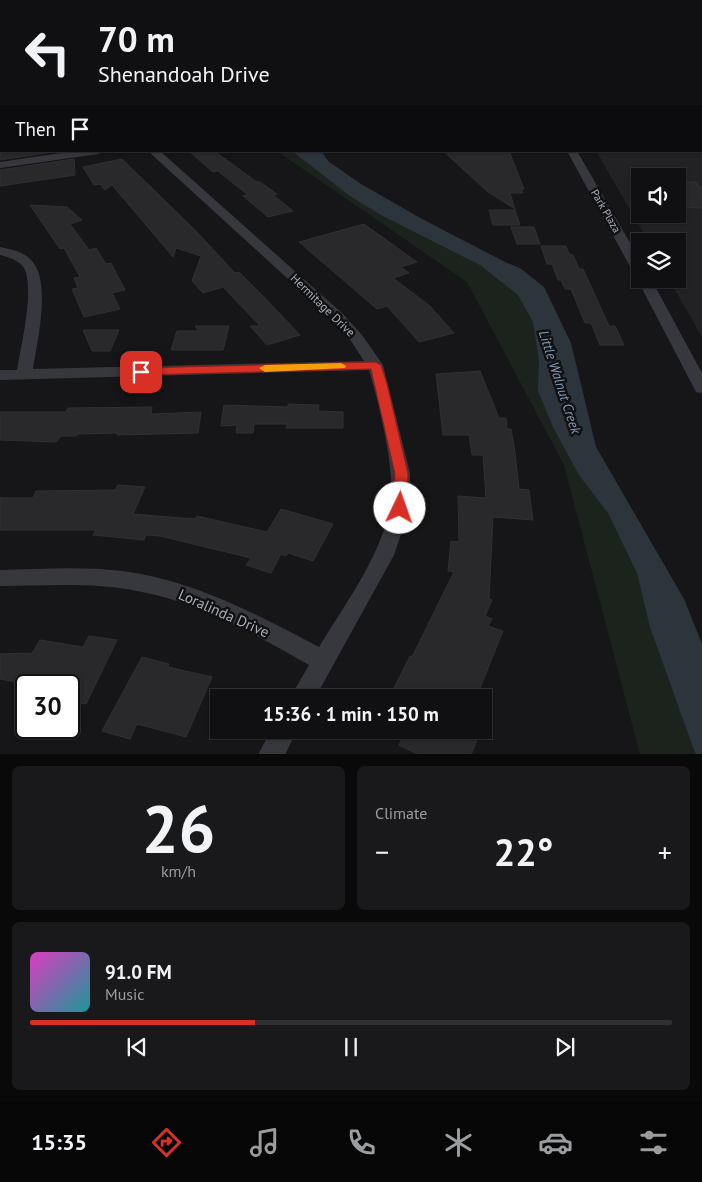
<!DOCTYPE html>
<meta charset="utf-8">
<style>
body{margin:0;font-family:"PT Sans",sans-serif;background:#19191b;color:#f1f3f6;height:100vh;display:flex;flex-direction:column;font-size:19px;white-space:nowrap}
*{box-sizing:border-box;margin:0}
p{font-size:16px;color:#9c9d9f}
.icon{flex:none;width:28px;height:28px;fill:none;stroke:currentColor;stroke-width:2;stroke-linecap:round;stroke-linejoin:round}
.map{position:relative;height:754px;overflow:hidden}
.panel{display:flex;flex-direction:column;gap:12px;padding:12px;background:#09090a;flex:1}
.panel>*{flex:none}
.guide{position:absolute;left:0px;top:0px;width:702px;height:152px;box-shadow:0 1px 4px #0004,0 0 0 1px #303032;background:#101012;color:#f1f3f6;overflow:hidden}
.fabs{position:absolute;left:631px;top:168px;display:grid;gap:10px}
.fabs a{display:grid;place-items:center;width:55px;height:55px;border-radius:0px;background:#101012;box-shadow:0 1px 4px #0004,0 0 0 1px #303032;font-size:25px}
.speed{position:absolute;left:15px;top:674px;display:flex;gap:10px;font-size:25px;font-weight:700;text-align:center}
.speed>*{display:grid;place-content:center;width:65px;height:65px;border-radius:50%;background:#101012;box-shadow:0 1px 4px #0004,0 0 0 1px #303032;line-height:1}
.speed .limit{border:2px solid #111;border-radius:8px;background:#fff;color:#111}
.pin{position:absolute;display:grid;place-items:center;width:42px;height:42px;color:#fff;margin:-21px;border-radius:10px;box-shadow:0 2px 8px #0006}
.me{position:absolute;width:55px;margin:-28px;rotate:3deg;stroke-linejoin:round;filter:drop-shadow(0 0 4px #0008)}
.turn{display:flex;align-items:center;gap:18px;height:105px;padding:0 15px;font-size:22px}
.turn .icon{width:65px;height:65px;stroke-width:2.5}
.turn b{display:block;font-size:35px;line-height:42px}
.then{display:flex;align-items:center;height:48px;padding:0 15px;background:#0003;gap:10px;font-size:19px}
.big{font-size:38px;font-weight:800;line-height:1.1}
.panel .widget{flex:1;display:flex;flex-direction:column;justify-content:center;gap:8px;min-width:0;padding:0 18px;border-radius:8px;background:#19191b}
.panel .dial{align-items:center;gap:0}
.dial b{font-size:65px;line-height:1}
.song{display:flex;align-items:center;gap:15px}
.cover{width:60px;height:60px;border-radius:8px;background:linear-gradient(135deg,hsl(310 70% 55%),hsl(180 70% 35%))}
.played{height:5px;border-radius:2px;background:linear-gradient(90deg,#d93025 35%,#303032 35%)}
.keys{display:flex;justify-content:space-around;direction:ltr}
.heat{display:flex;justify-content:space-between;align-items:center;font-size:28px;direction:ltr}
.panel .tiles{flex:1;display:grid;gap:12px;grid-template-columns:1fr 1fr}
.widget:last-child{grid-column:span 2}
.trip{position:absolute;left:210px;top:689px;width:282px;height:50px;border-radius:0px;background:#101012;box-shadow:0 1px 4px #0004,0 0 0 1px #303032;font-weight:800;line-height:50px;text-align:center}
.dock{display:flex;height:80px;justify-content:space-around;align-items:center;background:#060607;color:#9c9d9f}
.dock .icon{width:35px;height:35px}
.dock .selected{color:#d93025}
.dock b{font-size:22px;color:#f1f3f6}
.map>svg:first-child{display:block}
.built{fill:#222225;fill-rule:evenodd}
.green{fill:#1c231d}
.water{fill:#2c353c}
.building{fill:#29292c;stroke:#303034}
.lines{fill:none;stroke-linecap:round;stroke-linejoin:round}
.street{fill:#37383d;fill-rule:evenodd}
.secondary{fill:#45474d;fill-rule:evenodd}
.highway{fill:#63666e;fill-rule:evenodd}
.route{fill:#d93025;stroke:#8d1f18}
.slow{fill:#f59e0b}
.labels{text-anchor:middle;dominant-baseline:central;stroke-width:5;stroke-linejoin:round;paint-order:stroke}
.far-street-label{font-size:11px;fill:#a8adb8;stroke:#111113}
.street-label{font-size:12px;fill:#a8adb8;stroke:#111113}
.water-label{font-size:14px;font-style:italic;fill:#7f9bb3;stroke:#111113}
.near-street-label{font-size:15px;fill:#a8adb8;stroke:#111113}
</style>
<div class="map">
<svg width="702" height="755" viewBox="0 0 702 755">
<rect width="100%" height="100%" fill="#161618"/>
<path class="built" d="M 702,83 L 702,337 L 669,279 L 678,279 L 678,241 L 648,241 L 596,151 L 701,151 ZM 640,176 L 678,176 L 678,214 L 640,214 Z"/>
<path class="green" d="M 122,0 L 396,0 L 121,1 Z
M 277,151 L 312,151 L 337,171 L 411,217 L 536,282 L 596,447 L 684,599 L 702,644 L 702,754 L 640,754 L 564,465 L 467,282 Z"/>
<path class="water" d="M 292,151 L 322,152 L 328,161 L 361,184 L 424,220 L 505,262 L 520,268 L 544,287 L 571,343 L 596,447 L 684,599 L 702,644 L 702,754 L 696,754 L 694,750 L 650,627 L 637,573 L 608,513 L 579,475 L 553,427 L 538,391 L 539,360 L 533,322 L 518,295 L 480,265 L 381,215 L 350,196 Z"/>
<path class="building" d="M 0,151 L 60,151 L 0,160 Z
M 189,151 L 214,151 L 257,182 L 260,182 L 277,194 L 273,195 L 293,211 L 268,217 L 243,196 L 248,195 L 218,171 L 213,172 Z
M 443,151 L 509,151 L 524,189 L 521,189 L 523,193 L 510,193 L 515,209 L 488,192 Z
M 74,159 L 75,175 L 0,186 L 0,170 Z
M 122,159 L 195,230 L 235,273 L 239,272 L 263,296 L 300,335 L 267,345 L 250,326 L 260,326 L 223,287 L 203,293 L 192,281 L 201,256 L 176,248 L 173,257 L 112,185 L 105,190 L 100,184 L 94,185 L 83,167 Z
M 678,182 L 696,182 L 702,189 L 702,208 L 678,207 Z
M 30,205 L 67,207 L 82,220 L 70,224 L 89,250 L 96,248 L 106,264 L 111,263 L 125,290 L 112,293 L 120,309 L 84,317 L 72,289 L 78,288 L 74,278 L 80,277 L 64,248 L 60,249 Z
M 489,210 L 515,210 L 520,225 L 493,225 Z
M 364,224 L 417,262 L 401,267 L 409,273 L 393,278 L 430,306 L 454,333 L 419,342 L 387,306 L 377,309 L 299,242 Z
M 511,227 L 534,227 L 540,244 L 517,244 Z
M 541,246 L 566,246 L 569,254 L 573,255 L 579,269 L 583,269 L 609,326 L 615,326 L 624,345 L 600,345 L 591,323 L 585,323 L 571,289 L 565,289 L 561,280 L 558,280 L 552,264 L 547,264 Z
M 195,326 L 229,326 L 223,350 L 171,350 L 177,331 L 199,331 Z
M 83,330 L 119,330 L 110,351 L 92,351 Z
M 480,371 L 499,418 L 506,418 L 507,429 L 511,429 L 515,452 L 519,489 L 529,490 L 533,520 L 493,517 L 489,599 L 492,600 L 485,616 L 492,619 L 488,626 L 503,631 L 476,698 L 411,698 L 393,690 L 410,656 L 412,657 L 454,572 L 448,571 L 451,541 L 459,542 L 458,496 L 486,498 L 483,455 L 472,455 L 469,435 L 443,435 L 436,374 Z
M 288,404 L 319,405 L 318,411 L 343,412 L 343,428 L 286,428 L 287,424 L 254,424 L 253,433 L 236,433 L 237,425 L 221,426 L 224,405 L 288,407 Z
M 152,407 L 151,414 L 201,412 L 198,433 L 117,435 L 118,433 L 77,434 L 76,436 L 61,436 L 56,442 L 0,440 L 0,412 L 66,412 L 68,408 Z
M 118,485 L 145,487 L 133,514 L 195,519 L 197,516 L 267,532 L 281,509 L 333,524 L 313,561 L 288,553 L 286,556 L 281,554 L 271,573 L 246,565 L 251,558 L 160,536 L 146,535 L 144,540 L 93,535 L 96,530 L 0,530 L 0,498 L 33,498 L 36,491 L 115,490 Z
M 89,636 L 117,640 L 86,704 L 69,701 L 69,685 L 33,685 L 0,679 L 0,654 L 32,653 L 40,640 L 83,647 Z
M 142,657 L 169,664 L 168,667 L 212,677 L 186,737 L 137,724 L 130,739 L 102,731 Z
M 406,730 L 481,730 L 471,755 L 419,755 L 399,745 Z"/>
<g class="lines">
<path class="street" d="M 74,151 L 103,151 L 98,154 L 0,168 L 0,162 Z
M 148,151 L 160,151 L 343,314 L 362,335 L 383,365 L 410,473 L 410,508 L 394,555 L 315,698 L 290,698 L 309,665 C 254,634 199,602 137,591 C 92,582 46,586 0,586 L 0,570 C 40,569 81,566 122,571 C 193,580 256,614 319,647 C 345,604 379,559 390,509 C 397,475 379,404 369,370 L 0,380 L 0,370 L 17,370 C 21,346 35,289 24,268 C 19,260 8,257 0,255 L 0,247 C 10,249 21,251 29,258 C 53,277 37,342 33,369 L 364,361 L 351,341 L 333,320 Z
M 567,151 L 577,151 L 640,260 L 640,279 L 651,279 L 702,373 L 702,393 L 696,392 L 694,388 L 637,279 L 640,276 L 633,272 Z
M 271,730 L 297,730 L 285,755 L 258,755 Z"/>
<path class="secondary" d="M 701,42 L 702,42 L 702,48 L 701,48 Z
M 0,43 L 1,43 L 1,49 L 0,49 Z
M 0,71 L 1,71 L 1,79 L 0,79 Z
M 701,71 L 702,71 L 702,79 L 701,79 Z"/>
<path class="highway" d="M 701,51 L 702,51 L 702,59 L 701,59 Z
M 0,65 L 1,65 L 1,73 L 0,73 Z"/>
</g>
<path class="route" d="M 375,362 L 381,365 L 387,384 L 408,474 L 407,508 L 405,511 L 395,511 L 393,508 L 395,474 L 371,369 L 141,375 L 135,372 L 141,368 Z"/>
<path class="slow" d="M 341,363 L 346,366 L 345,368 L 265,372 L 259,368 L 265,365 Z"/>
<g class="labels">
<g class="far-street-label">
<text transform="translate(606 211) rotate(60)">Park Plaza</text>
</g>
<g class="street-label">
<text transform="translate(323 305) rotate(44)">Hermitage Drive</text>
</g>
<g class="water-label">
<text transform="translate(560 382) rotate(72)">Little Walnut Creek</text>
</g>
<g class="near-street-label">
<text transform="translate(224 613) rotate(24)">Loralinda Drive</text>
</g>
</g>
</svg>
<div class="fabs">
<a><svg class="icon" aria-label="sound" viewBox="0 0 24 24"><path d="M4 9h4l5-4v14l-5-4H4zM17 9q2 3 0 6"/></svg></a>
<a><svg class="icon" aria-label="layers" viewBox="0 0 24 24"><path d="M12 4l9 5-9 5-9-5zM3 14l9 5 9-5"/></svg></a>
</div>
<div class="speed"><div class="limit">30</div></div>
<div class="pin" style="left:141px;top:372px;background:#d93025"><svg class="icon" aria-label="arrive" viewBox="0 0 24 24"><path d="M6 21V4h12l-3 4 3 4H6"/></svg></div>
<svg class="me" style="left:400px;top:508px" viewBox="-20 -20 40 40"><circle r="19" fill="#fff"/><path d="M0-13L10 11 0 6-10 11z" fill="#d93025"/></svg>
<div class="trip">15:36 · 1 min · 150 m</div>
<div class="guide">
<div class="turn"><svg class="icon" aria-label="left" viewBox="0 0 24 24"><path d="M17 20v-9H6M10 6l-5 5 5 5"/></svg><div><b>70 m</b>Shenandoah Drive</div></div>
<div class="then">Then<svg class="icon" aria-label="arrive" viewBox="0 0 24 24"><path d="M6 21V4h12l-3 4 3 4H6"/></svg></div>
</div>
</div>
<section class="panel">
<div class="tiles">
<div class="widget dial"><b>26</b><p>km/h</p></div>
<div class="widget"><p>Climate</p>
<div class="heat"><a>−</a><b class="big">22°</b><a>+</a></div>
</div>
<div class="widget">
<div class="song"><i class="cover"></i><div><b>91.0 FM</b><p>Music</p></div></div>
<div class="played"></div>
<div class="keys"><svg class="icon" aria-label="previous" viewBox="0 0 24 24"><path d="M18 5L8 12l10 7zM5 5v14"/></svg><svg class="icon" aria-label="pause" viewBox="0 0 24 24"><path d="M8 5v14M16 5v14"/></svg><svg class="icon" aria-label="next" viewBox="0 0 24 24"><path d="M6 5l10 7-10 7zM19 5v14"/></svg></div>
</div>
</div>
</section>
<nav class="dock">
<b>15:35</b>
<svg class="icon selected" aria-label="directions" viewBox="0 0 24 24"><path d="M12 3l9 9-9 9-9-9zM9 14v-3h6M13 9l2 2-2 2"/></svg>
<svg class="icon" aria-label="music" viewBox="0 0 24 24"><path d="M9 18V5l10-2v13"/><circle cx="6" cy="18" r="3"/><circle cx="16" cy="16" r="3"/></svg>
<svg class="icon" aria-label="phone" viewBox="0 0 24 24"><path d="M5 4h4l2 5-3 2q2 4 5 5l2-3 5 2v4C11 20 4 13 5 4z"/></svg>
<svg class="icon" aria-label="climate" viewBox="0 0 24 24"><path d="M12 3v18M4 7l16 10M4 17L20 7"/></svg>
<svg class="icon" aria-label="car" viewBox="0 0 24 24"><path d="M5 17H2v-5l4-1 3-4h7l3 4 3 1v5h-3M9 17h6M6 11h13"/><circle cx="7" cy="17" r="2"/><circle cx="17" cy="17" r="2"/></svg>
<svg class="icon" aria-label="filters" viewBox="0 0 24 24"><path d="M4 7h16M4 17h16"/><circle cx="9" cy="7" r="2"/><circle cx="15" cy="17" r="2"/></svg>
</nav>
